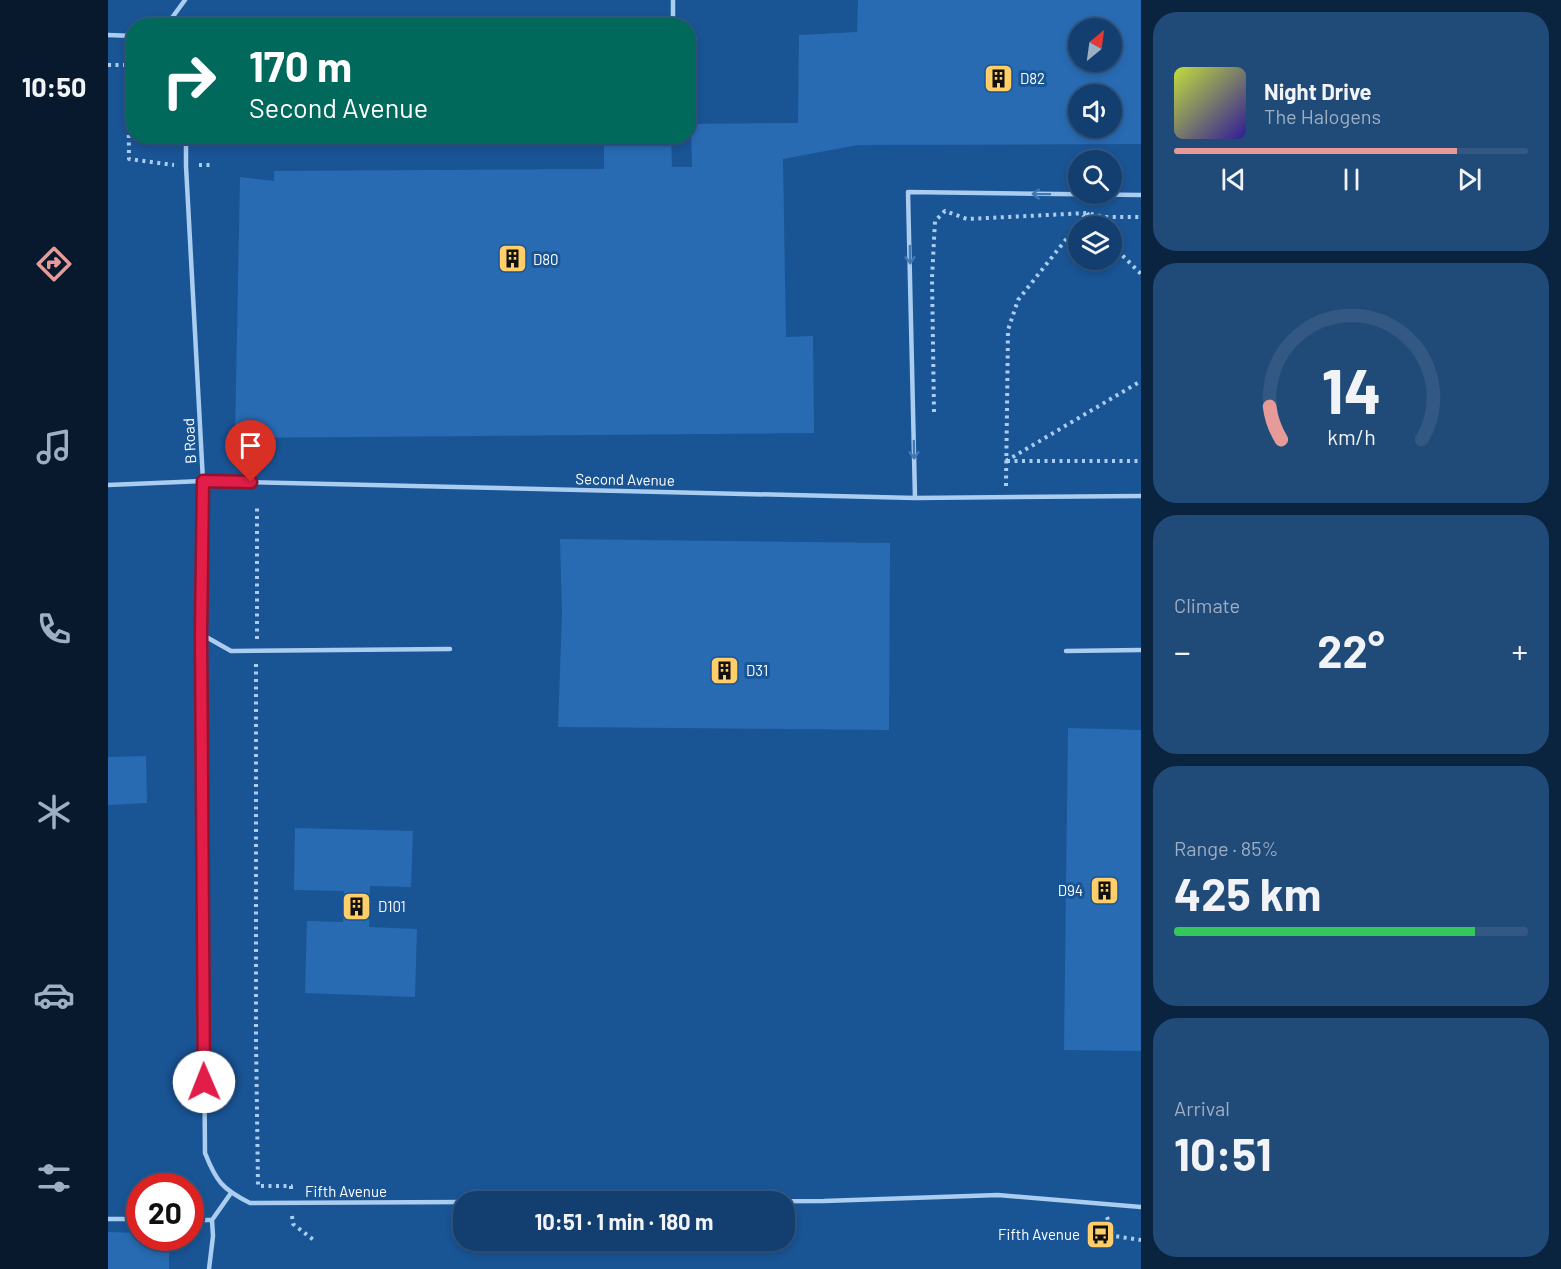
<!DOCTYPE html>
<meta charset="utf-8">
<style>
body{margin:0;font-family:Barlow,sans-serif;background:#204a78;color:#f1f3f6;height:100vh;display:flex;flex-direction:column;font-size:22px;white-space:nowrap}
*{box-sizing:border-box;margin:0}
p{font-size:20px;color:#9dafc3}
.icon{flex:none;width:33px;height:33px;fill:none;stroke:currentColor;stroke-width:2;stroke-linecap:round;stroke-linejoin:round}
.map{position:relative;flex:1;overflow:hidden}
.panel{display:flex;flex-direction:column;gap:12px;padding:12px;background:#0a233e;width:420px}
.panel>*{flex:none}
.top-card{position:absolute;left:18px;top:18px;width:570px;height:126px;border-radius:24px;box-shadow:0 3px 9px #0003,0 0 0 2px #325883;background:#00695c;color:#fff;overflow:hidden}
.needle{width:39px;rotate:29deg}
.fabs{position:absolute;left:960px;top:18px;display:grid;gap:12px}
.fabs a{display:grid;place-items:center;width:54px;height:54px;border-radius:50%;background:#133f70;box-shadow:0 3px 9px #0003,0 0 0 2px #325883;font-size:30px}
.speed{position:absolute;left:18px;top:1173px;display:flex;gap:12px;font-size:30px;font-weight:700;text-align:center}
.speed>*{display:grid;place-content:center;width:78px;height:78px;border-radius:50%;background:#133f70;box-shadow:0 3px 9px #0003,0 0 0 2px #325883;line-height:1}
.speed .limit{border:9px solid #d22;background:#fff;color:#111}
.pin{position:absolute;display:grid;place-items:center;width:51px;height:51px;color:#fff;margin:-62px -26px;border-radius:50% 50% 50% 0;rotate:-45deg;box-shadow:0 0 6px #0007}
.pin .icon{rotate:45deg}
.me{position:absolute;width:66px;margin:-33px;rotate:359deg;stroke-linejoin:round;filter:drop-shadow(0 0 4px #0008)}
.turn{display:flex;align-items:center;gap:21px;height:126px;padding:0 24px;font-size:27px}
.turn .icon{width:78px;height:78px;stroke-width:2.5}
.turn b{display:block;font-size:42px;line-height:51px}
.big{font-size:45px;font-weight:700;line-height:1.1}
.panel .card{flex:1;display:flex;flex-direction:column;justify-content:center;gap:9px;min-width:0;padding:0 21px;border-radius:24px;background:#204a78}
.panel .dial{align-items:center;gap:0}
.dial svg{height:156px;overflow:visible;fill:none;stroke:#325883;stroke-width:7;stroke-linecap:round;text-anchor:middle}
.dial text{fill:#f1f3f6;stroke:none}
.song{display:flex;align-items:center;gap:18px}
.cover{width:72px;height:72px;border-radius:9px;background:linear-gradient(135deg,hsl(70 70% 55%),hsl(250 70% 35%))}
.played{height:6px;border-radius:3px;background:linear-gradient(90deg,#e69b98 80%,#325883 80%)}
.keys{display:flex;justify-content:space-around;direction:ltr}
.heat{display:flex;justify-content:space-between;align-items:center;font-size:33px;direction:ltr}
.charge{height:9px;border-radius:4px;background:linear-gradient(90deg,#34c759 85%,#325883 0)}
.trip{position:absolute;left:345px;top:1191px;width:342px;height:60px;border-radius:24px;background:#133f70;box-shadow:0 3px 9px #0003,0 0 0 2px #325883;font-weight:700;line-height:60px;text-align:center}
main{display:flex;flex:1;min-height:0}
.menu{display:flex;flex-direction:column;width:108px;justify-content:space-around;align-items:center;background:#08192d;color:#9dafc3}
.menu .icon{width:42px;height:42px}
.menu .selected{color:#e69b98}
.menu b{font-size:27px;color:#f1f3f6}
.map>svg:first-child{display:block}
.building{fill:#286bb3;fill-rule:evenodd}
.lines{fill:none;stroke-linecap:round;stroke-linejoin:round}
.path{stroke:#aacdf0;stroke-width:4;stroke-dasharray:3 4.5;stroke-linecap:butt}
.lane{stroke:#aacdf0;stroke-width:4.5}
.oneway{stroke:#4478b0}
.route-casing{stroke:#92132f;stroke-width:15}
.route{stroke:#e11d48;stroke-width:10}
.labels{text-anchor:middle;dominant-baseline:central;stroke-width:6;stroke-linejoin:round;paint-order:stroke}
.poi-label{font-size:15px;fill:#fff;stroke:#195495;text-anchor:start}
.street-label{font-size:15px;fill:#fff;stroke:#195495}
</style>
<main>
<nav class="menu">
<b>10:50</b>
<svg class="icon selected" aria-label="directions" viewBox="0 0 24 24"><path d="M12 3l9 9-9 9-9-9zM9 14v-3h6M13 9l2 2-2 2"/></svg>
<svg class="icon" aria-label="music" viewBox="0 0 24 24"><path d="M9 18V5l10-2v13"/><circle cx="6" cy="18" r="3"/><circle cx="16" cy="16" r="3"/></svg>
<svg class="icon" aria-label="phone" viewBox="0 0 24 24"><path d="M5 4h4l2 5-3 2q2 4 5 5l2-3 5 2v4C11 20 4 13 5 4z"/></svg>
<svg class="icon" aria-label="climate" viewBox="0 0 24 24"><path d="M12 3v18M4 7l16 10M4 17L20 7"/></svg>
<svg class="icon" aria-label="car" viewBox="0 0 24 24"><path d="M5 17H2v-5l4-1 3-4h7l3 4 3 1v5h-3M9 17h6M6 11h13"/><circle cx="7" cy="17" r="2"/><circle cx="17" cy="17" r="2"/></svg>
<svg class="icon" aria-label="filters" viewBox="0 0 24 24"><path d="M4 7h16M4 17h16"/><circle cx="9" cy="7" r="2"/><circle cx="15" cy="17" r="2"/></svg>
</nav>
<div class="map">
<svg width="1033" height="1269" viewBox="0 0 1033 1269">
<rect width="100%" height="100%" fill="#195495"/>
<path class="building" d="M 750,0 L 1033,0 L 1033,144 L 750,145 L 675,159 L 678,337 L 705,336 L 706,433 L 127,438 L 132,177 L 166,181 L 166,171 L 496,169 L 496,136 L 563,136 L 564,167 L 584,167 L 583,124 L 690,123 L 691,35 L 749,32 ZM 970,28 L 1004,28 L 1004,62 L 970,62 ZM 970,94 L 1004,94 L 1004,128 L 970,128 Z
M 452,539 L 782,543 L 781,730 L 450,727 L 454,613 Z
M 960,728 L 1033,730 L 1033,1051 L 956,1050 Z
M 38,756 L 39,803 L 0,805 L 0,757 Z
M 187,828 L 305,831 L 303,887 L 262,886 L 261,927 L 309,929 L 307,997 L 197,993 L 199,921 L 235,922 L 236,891 L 186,890 Z
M 0,1232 L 32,1233 L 32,1238 L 61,1238 L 61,1269 L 0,1269 Z"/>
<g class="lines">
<path class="path" d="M 0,65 L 20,65 L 21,159 L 66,165
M 980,160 L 980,152
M 91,165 L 103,165
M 979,213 L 989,226
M 1004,245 L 1033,274
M 826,412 L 824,278 L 827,221 L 837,211 L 859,219 L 979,213 L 996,217 L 1033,217
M 898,461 L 1033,381
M 899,461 L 1033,461
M 898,486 L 900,330 L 910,300 L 979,213
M 149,639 L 149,504
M 148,664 L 148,1039 L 150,1186 L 183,1186 L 183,1191
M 184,1216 L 185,1224 L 207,1241
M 999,1217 L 1006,1236 L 1033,1240"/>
<path class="lane" d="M 58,26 L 77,0
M 565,26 L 565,0
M 0,35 L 26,36
M 78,136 L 78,166 L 95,481 L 93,634 L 97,1153 C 108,1181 114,1189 142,1203 L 356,1202
M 0,485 L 95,481 L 807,498 L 1033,496
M 807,498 L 800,192 L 1033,195
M 93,634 L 123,651 L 342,649
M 958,651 L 1033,650
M 436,1202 L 716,1201 L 890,1195 L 1033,1207
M 0,1219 L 32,1219
M 82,1220 L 104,1220
M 101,1269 L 105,1236 L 104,1220 L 123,1193"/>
</g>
<defs><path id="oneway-shaft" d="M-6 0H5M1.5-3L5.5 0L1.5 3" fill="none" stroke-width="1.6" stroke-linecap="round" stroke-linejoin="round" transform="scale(1.5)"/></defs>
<g class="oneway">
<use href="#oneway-shaft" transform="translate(933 194) rotate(-179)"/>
<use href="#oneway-shaft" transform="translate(802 255) rotate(89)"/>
<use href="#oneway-shaft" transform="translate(806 450) rotate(89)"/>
</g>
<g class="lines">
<defs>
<path id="route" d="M 96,1082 L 93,634 L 95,481 L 143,482"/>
</defs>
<use href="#route" class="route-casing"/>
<use href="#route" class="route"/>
</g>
<defs>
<symbol id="building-square" viewBox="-11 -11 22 22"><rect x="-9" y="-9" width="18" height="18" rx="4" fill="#ffce69" stroke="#195495"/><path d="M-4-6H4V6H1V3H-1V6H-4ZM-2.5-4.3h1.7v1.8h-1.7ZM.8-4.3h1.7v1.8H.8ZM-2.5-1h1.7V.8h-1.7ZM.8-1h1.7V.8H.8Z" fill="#111"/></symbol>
<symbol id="bus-square" viewBox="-11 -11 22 22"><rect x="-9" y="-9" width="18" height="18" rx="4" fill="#ffce69" stroke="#195495"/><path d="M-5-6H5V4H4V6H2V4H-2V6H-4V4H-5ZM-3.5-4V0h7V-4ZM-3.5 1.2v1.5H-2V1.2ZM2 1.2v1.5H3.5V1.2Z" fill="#111"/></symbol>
</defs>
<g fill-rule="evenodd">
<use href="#building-square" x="874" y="62" width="33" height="33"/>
<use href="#building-square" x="388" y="242" width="33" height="33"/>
<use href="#building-square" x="600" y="654" width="33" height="33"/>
<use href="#building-square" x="980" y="874" width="33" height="33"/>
<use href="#building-square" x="232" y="890" width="33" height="33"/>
<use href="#bus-square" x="976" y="1218" width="33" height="33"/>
</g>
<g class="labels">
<g class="poi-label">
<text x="912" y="78">D82</text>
<text x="425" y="259">D80</text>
<text x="638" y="670">D31</text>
<text x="975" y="890" text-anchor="end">D94</text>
<text x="270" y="906">D101</text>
<text x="972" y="1234" text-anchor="end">Fifth Avenue</text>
</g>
<g class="street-label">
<text transform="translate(81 441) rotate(-93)">B Road</text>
<text transform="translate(517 479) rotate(1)">Second Avenue</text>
<text x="238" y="1191">Fifth Avenue</text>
</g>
</g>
</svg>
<div class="fabs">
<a><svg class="needle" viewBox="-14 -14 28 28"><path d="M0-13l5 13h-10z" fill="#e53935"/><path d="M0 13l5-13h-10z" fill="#9dafc3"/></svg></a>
<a><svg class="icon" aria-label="sound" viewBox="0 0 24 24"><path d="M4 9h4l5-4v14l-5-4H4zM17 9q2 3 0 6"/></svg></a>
<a><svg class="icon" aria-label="search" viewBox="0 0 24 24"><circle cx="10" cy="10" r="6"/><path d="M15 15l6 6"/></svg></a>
<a><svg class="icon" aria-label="layers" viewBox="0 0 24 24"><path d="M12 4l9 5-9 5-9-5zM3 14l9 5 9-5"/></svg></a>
</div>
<div class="speed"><div class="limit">20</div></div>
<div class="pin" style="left:143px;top:482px;background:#d93025"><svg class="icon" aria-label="arrive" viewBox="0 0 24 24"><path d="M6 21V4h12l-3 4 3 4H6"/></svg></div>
<svg class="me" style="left:96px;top:1082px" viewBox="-20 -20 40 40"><circle r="19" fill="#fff"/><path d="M0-13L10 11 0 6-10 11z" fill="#e11d48"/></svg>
<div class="trip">10:51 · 1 min · 180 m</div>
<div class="top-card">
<div class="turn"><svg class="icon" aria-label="right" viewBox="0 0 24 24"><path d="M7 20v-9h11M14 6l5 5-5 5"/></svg><div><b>170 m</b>Second Avenue</div></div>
</div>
</div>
<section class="panel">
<div class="card">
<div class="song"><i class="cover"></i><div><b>Night Drive</b><p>The Halogens</p></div></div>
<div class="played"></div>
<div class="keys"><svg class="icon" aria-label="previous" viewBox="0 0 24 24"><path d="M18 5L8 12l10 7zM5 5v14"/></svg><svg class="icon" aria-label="pause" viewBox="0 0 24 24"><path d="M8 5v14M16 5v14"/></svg><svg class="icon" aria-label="next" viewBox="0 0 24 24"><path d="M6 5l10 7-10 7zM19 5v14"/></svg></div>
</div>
<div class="card dial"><svg viewBox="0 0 100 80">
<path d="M14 69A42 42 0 1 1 86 69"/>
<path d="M14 69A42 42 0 0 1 8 52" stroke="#e69b98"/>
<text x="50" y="56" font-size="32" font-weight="700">14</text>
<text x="50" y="72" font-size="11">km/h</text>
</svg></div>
<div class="card"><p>Climate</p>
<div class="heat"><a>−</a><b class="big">22°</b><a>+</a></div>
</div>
<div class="card"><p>Range · 85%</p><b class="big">425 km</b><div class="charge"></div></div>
<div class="card"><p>Arrival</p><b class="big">10:51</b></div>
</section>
</main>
